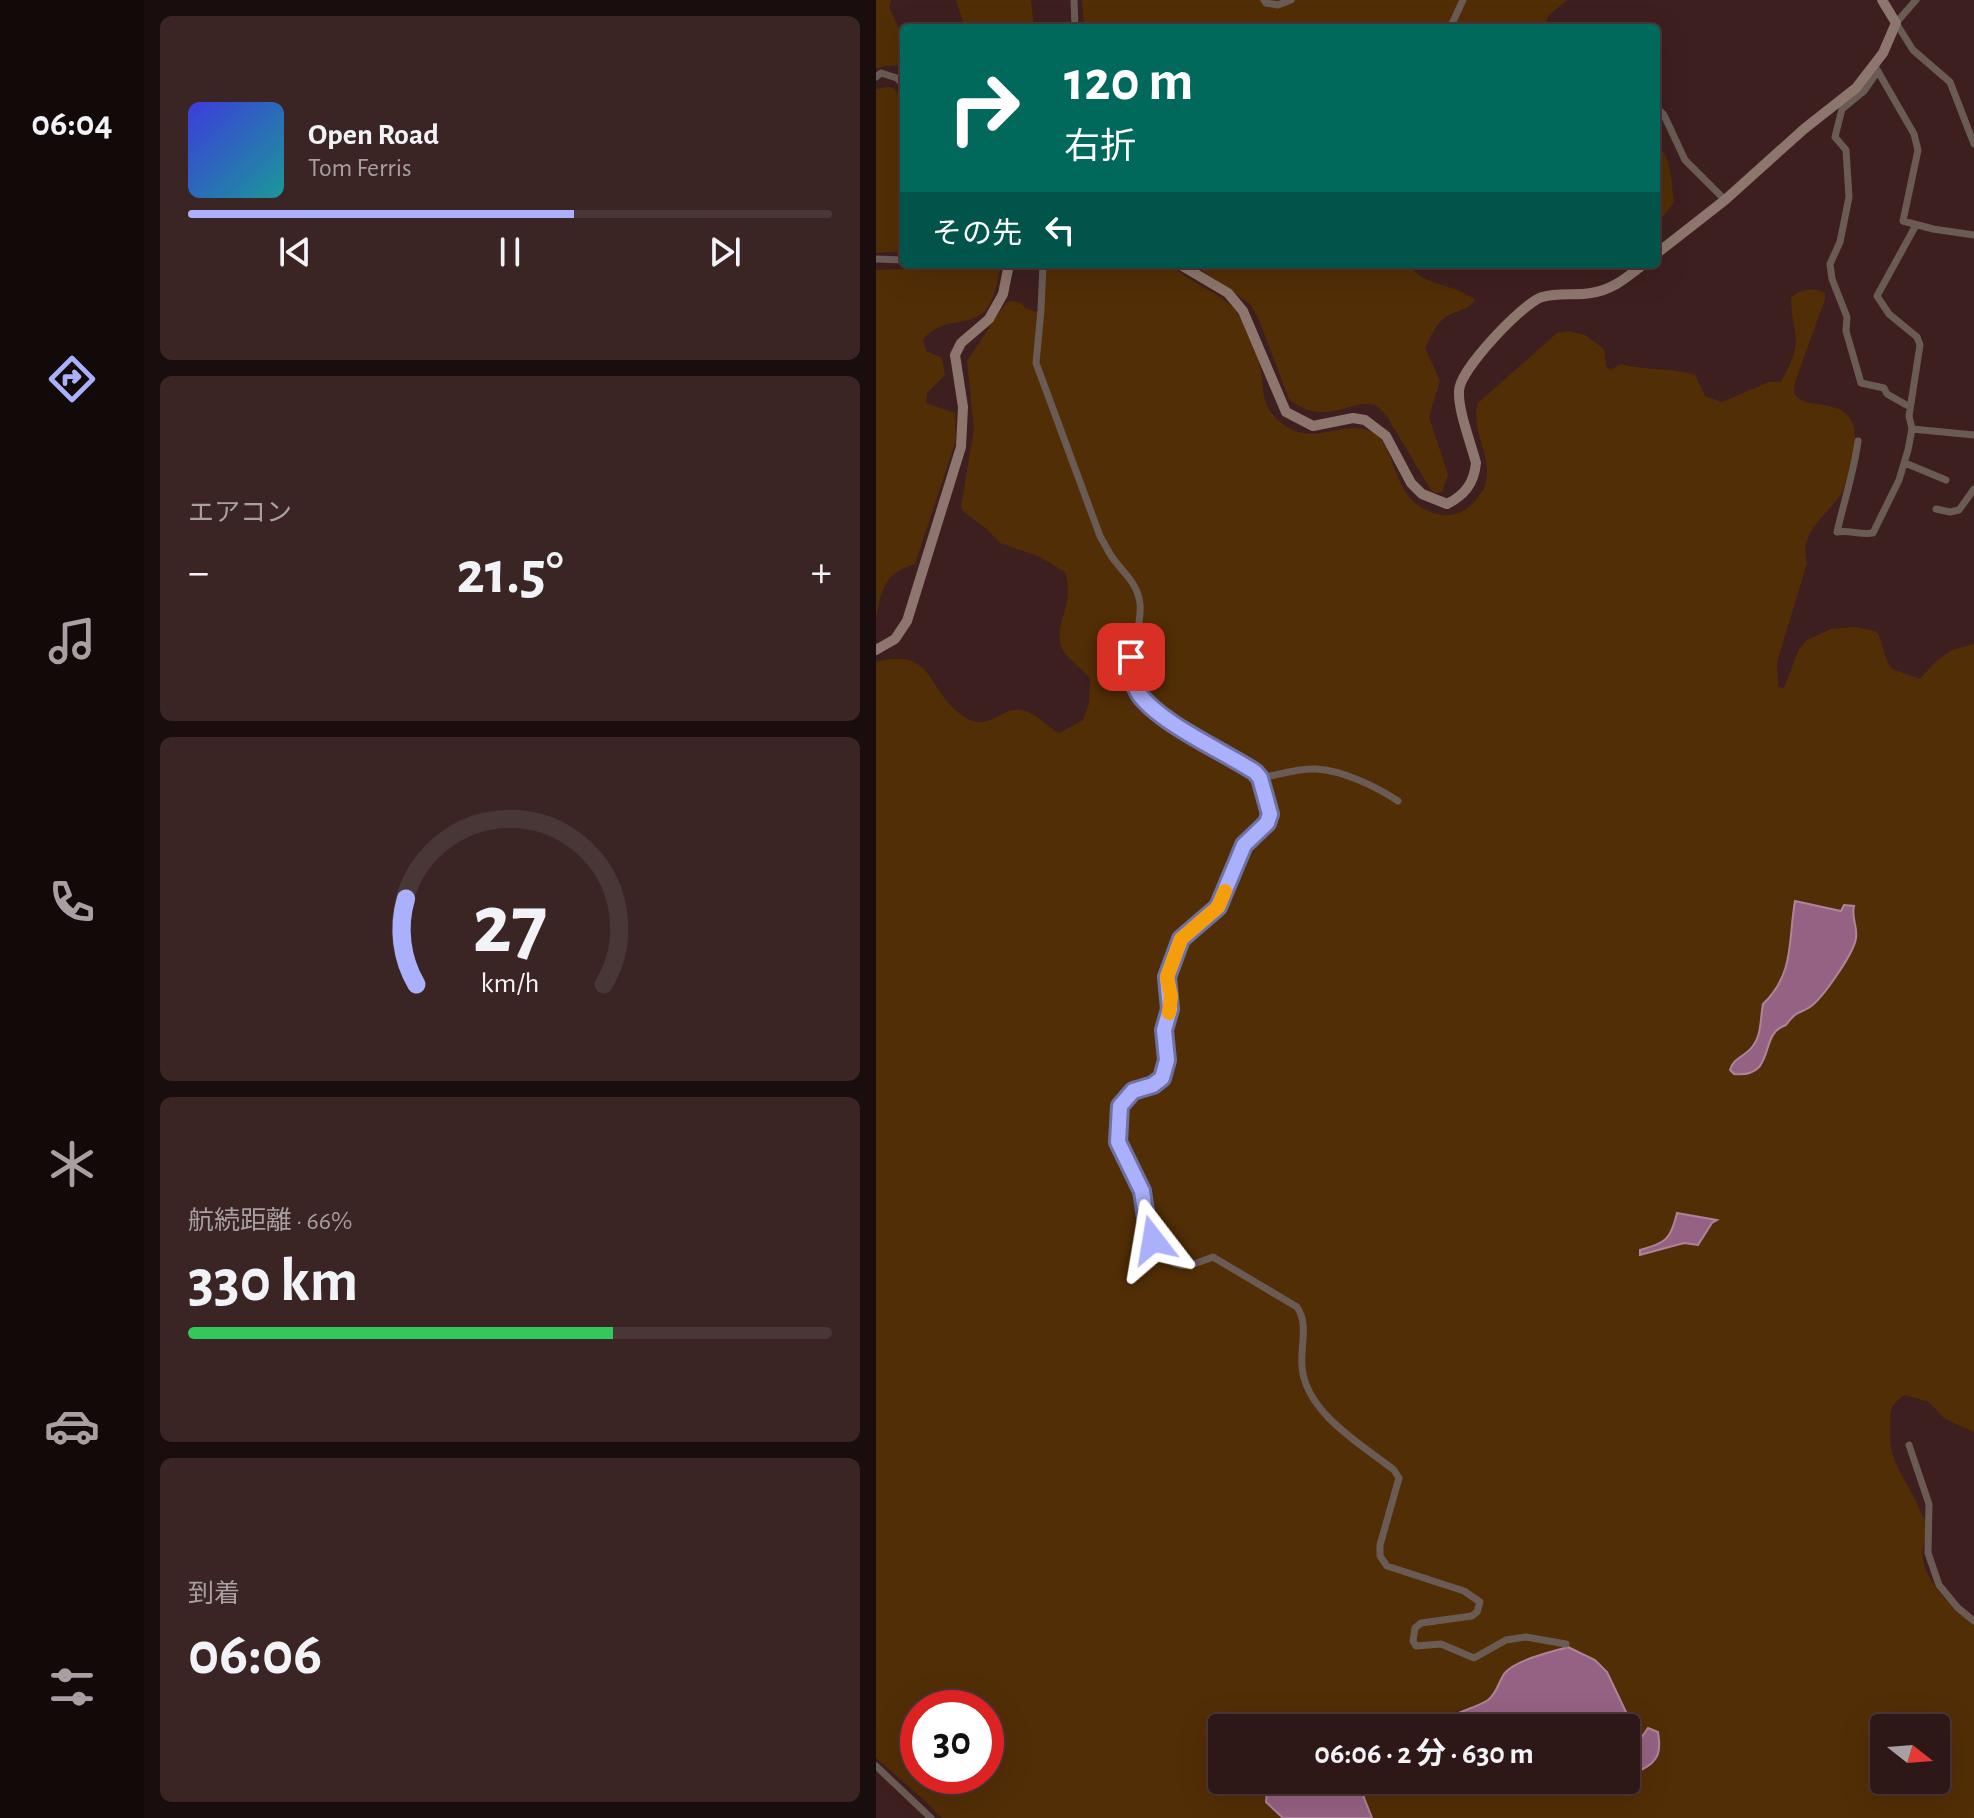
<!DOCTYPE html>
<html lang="ja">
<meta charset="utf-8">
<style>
body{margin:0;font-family:"Alegreya Sans","Noto Sans JP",sans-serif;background:#3a2424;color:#f1f3f6;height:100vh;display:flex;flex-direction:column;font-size:30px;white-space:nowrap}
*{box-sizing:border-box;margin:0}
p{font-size:26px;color:#a79fa1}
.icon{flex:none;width:44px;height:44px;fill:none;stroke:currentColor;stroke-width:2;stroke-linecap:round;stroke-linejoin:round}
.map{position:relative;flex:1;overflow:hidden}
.panel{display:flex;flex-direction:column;gap:16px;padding:16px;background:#190d0d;width:732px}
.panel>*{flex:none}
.guide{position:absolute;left:24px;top:24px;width:760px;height:244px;border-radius:8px;box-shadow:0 8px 32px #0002,0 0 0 2px #493636;background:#00695c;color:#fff;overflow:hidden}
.needle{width:52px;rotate:107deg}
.tools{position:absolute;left:994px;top:1714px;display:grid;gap:16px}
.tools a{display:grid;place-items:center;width:80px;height:80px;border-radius:8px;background:#2e1717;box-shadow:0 8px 32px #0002,0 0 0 2px #493636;font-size:40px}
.speed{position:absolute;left:24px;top:1690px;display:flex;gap:16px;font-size:40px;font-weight:700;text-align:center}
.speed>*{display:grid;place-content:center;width:104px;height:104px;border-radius:50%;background:#2e1717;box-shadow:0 8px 32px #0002,0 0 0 2px #493636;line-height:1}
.speed .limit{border:12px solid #d22;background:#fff;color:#111}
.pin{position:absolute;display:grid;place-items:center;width:68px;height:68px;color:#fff;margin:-34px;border-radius:16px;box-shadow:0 4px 12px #0006}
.me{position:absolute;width:88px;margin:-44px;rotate:346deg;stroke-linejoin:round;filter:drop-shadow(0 0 6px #0008)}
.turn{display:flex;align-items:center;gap:28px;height:168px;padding:0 32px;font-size:36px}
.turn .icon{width:104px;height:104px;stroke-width:2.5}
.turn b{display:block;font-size:56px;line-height:68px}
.then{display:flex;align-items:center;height:76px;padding:0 32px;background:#0003;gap:16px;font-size:30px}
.big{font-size:60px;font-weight:700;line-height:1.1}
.panel .tile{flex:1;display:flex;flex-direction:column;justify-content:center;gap:12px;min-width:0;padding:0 28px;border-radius:12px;background:#3a2424}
.panel .dial{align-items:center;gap:0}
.dial svg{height:208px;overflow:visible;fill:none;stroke:#493636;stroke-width:7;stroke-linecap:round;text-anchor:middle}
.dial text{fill:#f1f3f6;stroke:none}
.song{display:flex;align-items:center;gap:24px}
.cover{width:96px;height:96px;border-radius:12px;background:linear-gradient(135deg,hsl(240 70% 55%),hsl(180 70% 35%))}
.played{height:8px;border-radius:4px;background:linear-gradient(90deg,#aab0fb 60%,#493636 60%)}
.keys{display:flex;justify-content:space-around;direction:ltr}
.heat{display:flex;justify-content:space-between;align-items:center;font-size:44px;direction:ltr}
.charge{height:12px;border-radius:6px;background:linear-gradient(90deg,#34c759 66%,#493636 0)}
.trip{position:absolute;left:332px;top:1714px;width:432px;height:80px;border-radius:8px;background:#2e1717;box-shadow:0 8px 32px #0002,0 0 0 2px #493636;font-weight:700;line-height:80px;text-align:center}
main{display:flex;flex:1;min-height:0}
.tabs{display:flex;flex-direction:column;width:144px;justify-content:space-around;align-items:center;background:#120909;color:#a79fa1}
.tabs .icon{width:56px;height:56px}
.tabs .on{color:#aab0fb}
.tabs b{font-size:36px;color:#f1f3f6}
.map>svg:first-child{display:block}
.green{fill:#522e06;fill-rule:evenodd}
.water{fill:#966283;stroke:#af849a;stroke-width:2}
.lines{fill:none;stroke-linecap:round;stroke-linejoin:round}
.street{stroke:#6a5b55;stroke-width:7}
.secondary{stroke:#8d766d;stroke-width:10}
.route-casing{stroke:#6e72a3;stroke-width:20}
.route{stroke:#aab0fb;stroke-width:14}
.slow{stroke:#f59e0b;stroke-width:14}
</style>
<main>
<nav class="tabs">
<b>06:04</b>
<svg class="icon on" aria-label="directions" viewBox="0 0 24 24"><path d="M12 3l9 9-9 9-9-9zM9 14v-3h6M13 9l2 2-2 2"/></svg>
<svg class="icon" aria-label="music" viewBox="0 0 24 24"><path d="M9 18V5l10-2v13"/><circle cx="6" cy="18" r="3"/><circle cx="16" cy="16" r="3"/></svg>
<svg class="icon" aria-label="phone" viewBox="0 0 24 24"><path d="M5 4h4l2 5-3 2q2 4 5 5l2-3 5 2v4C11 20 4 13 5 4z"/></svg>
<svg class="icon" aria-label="climate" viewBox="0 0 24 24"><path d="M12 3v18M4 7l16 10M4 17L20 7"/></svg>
<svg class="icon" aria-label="car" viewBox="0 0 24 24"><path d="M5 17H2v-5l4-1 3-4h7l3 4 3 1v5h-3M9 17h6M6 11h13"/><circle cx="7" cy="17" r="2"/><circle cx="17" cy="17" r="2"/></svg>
<svg class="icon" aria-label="filters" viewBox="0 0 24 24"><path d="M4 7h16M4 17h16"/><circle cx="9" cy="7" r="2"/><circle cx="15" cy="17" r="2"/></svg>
</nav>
<section class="panel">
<div class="tile">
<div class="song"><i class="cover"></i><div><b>Open Road</b><p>Tom Ferris</p></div></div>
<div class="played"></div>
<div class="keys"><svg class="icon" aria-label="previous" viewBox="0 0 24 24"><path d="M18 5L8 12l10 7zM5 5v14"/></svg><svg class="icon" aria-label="pause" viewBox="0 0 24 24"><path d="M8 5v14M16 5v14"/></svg><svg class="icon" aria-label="next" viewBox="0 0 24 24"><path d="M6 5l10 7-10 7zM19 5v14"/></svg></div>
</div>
<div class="tile"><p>エアコン</p>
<div class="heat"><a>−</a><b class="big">21.5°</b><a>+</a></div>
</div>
<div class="tile dial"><svg viewBox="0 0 100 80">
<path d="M14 69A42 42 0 1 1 86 69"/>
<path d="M14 69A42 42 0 0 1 10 36" stroke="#aab0fb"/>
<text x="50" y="56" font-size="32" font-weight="700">27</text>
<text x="50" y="72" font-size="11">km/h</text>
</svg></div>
<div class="tile"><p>航続距離 · 66%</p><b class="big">330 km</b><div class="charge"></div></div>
<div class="tile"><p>到着</p><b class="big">06:06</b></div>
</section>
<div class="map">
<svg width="1098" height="1818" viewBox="0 0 1098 1818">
<rect width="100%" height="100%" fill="#3e1f1f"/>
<path class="green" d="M 0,0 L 15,0 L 13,7 L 28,40 L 28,65 L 8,66 L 0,69 Z
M 80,0 L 155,0 L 158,28 L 89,28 Z
M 206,0 L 691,0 L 672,16 L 669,28 L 208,28 Z
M 11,87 L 17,88 L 28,101 L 28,251 L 0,253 L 0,89 Z
M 780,146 C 797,155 795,185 798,202 L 788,216 L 780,218 Z
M 50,264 L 125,264 C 122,277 120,295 112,307 C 97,329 65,315 47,340 L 50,351 L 66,358 L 69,375 L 51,393 L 50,403 L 79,413 L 80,440 L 39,564 C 8,573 6,589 0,617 L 0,270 L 31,269 Z
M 168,264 L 295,264 C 314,285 346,291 363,315 C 372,326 385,363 386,377 C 387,395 388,408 403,421 C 435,450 466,418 496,432 C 522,444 513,502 561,514 C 579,518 592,511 603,496 C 626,467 592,433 602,403 L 681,333 L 693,331 L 709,335 L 728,349 L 730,366 L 734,370 L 745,364 C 770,371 795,367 819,375 L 829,396 L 846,402 L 893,382 L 905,382 C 912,369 921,353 920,338 C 918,324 915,312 915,298 C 924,289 938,287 949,293 L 949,299 L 919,382 L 918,393 C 928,412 970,395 978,428 C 981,443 973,480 965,494 C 951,516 922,532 931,563 L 901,662 L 902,687 L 908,688 L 923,649 L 931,640 L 955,629 L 979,627 L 999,631 L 1003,635 L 1010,659 L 1016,669 L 1044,679 L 1060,661 L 1076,650 L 1098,644 L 1098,1432 L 1069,1419 L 1053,1402 L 1029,1395 C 1011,1406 1015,1413 1014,1431 C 1012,1464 1033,1482 1044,1510 C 1046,1515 1051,1523 1051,1528 C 1052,1543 1041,1548 1050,1570 C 1058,1592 1082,1610 1098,1626 L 1098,1818 L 496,1818 L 481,1780 L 750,1780 L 750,1728 L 741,1728 C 744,1723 750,1716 750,1711 C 750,1705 743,1699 740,1694 C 727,1668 722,1657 692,1647 L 639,1665 L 615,1698 L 605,1704 L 581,1711 L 563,1728 L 346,1728 L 346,1780 L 392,1780 L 390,1802 L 407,1818 L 66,1818 L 46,1798 L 0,1758 L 0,662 C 59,646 50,691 87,716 C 113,734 123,707 145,710 C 161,713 170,726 183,733 L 207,720 L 213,704 L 214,679 C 207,668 189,658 185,646 C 178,620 200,605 189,572 L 162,556 L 124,543 L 111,529 L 88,512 L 85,507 L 98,429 L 91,361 L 130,303 L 136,301 L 145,303 L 149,308 L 160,312 L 165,307 ZM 965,911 L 976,916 L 981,934 L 930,1008 L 919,1013 L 910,1025 L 896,1034 L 887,1065 L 877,1072 L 863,1075 L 860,1059 C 884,1043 885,1029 889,1001 C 913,986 918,944 916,918 ZM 802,1213 L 840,1220 L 822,1245 L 808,1243 L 764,1255 L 764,1250 C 787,1244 797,1237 802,1213 ZM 42,1708 L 110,1708 L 110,1776 L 42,1776 ZM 1008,1728 L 1060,1728 L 1060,1780 L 1008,1780 Z
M 317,264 L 532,264 C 548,287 579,283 599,300 C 593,310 581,310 571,316 C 560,323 555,336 549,348 L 564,381 L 553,417 L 572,475 L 566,492 L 560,493 L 555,490 L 510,415 C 509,414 503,407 501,406 C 477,395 451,430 413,399 L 383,320 L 374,304 Z
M 691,1714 L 714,1721 L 724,1728 L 631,1728 Z"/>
<path class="water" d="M 919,901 L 965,911 L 968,905 L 978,906 C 975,918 982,927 980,938 C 978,953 947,998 934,1007 C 922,1015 922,1009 910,1025 C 881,1034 902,1078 858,1074 L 854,1070 C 857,1058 868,1057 876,1047 C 886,1035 884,1019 887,1004 C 919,973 912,941 919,901 Z
M 801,1213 L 841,1220 L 836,1223 L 822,1245 L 808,1243 L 764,1255 L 764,1250 C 790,1243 795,1239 801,1213 Z
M 692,1647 L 719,1660 L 731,1672 L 750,1712 L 741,1728 L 724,1728 L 714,1720 L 692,1714 L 631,1728 L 563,1728 C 576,1710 595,1711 612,1700 C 621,1693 622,1683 628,1674 C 638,1660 676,1652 692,1647 Z
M 772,1728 L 782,1732 C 785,1750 784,1761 765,1770 L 750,1760 Z
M 392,1780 L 481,1780 L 496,1818 L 407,1818 L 390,1802 Z"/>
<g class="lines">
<path class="street" d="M 198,0 L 199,28
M 388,0 L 390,3 L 402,5 L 415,0
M 1040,0 L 1020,23 L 1037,50 L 1074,82 L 1098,144
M 574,28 L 587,0
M 1000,68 L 1038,134 L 1042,150 L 1027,221 L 1057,229 L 1098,235
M 1002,71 L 988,91 L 966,109 L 959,137 L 970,150 L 973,197 L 964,242 L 954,264 L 956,279 L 971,317 L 970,331 L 985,383 L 1008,388 L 1011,394 L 1034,407
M 0,77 L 5,73 L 21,78 L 28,86
M 780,107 L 788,115 L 809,160 L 849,200
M 0,259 L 28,260
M 167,264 L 165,310 L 160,363 L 224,536 C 228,543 232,551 236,557 C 247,573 262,583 264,604 C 267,634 244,665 263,693 C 283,723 347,751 379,772 L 384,778 L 394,814 L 391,823 L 368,845 L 342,907 L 305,939 L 291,977 L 294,1009 L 288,1030 L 291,1054 L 286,1078 C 273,1088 253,1088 245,1103 C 230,1136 256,1161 266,1190 C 274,1215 269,1246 296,1262 C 309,1270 323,1262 337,1257 L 421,1307 C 433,1324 424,1347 426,1367 C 430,1413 485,1444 518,1470 L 523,1478 L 504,1545 L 504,1556 L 511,1566 L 588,1591 L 604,1602 L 601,1612 L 596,1616 L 545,1623 L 539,1628 L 537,1641 L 540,1646 L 565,1644 L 598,1658 L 630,1640 L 650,1637 L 690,1644
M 1036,429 L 1098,435
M 982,441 C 978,472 968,501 961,532 C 974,530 984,535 997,533 L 1023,480 L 1032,450 L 1036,429 L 1033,416 L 1044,345 L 1041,337 L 1013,314 L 1001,296 L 1040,225
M 1029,463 L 1070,480
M 1060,509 L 1074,512 L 1083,510 L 1098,489
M 384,778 C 402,775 422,768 440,769 C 466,770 501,787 522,801
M 1033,1445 L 1053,1504 L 1052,1553 L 1063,1585 L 1082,1608 L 1098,1621
M 0,1766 L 55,1818"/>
<path class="secondary" d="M 780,254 L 849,200 L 928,129 L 980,88 L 1007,53 L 1020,23 L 1006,0
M 303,264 L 352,293 L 367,311 L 410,412 L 437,426 L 477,418 L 489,420 L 510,436 L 535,483 L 546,494 L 571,504 C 589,495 598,483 600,463 C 595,443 582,411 583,391 C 583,370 647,303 666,297 C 683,292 699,296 715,293 C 737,290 751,277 768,264
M 0,650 L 19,639 L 31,621 L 85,447 L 87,407 L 79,355 L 85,343 L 113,319 L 127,294 L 133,264"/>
</g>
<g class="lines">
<defs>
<path id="route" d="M 255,657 C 254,670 256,683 263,694 C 285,724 347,751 379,772 L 384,778 L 394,814 L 391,823 L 368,845 L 342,907 L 305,939 L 291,977 L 294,1009 L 288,1030 L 291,1060 L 286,1078 L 277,1085 L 257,1091 L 244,1106 L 242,1142 L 266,1191 L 271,1225 L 277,1240"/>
</defs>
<use href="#route" class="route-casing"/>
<use href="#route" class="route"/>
<path class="slow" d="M 293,1013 L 295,996 L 291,977 L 305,939 L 342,907 L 349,891"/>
</g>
</svg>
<div class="tools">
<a><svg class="needle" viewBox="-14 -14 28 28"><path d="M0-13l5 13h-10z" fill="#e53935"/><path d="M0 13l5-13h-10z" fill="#a79fa1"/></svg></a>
</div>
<div class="speed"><div class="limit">30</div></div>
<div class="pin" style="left:255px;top:657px;background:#d93025"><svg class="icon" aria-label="arrive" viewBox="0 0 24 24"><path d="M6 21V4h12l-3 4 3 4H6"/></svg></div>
<svg class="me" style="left:277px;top:1240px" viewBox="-20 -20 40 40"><path d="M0-17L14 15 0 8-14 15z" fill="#aab0fb" stroke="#fff" stroke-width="4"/></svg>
<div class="trip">06:06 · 2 分 · 630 m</div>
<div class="guide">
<div class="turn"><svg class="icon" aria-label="right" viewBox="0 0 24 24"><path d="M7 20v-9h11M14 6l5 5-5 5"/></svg><div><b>120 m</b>右折</div></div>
<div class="then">その先<svg class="icon" aria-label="left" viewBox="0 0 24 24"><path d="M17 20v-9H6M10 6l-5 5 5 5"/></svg></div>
</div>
</div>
</main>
